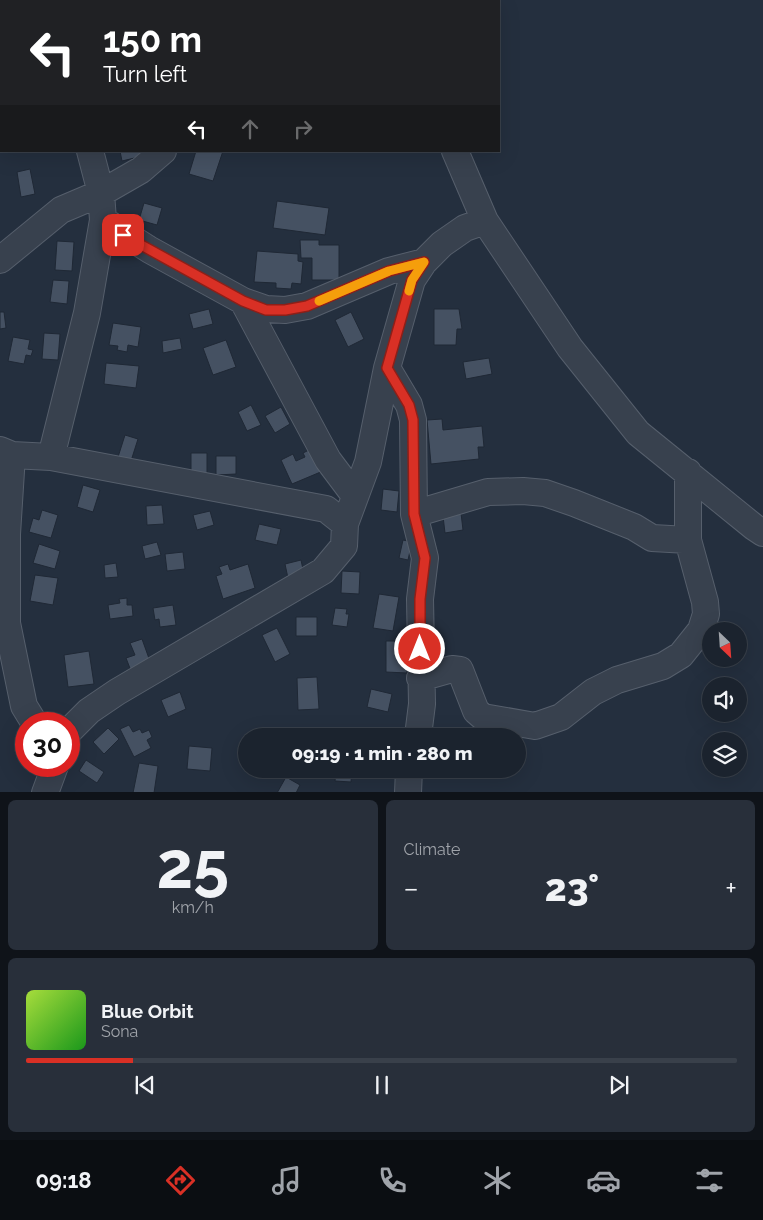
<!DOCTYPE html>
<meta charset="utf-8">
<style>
body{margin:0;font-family:Raleway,sans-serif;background:#282f3a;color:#f1f3f6;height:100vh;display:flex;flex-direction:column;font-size:19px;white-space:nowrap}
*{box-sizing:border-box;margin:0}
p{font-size:16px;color:#a0a4aa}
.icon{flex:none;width:28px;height:28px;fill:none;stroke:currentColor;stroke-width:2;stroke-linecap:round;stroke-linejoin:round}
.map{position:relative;height:792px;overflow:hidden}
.panel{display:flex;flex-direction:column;gap:8px;padding:8px;background:#0f1319;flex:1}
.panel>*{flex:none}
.banner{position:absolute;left:0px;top:0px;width:500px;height:152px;box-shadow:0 5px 20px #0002,0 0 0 1px #39404a;background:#202124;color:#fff;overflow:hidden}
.needle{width:32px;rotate:155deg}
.buttons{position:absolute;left:702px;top:622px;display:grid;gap:10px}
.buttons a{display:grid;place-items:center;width:45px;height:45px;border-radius:50%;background:#1b232e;box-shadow:0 5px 20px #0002,0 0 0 1px #39404a;font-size:25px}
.speed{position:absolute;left:15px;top:712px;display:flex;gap:10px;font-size:25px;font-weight:700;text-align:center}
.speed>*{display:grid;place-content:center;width:65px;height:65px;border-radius:50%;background:#1b232e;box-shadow:0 5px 20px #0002,0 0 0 1px #39404a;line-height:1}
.speed .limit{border:8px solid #d22;background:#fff;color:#111}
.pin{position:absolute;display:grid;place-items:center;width:42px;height:42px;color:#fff;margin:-21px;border-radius:10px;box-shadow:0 2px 8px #0006}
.me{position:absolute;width:55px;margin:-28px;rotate:0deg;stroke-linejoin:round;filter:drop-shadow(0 0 4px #0008)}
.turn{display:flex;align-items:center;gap:18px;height:105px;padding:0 20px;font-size:22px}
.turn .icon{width:65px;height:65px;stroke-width:2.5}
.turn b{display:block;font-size:35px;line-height:42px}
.lanes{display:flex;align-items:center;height:48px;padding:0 20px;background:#0003;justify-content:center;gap:25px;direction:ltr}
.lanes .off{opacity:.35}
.big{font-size:38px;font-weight:800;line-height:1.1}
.panel .tile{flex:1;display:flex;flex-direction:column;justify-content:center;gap:8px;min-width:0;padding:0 18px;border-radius:8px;background:#282f3a}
.panel .dial{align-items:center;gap:0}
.dial b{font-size:65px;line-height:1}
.song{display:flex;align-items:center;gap:15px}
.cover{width:60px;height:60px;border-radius:8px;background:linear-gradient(135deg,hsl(80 70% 55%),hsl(120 70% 35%))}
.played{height:5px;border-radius:2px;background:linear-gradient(90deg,#d93025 15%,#39404a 15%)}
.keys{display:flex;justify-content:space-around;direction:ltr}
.heat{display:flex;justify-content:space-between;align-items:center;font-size:28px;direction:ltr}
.panel .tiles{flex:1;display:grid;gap:8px;grid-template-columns:1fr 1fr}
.tile:last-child{grid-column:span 2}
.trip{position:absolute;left:238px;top:728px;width:288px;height:50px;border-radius:25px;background:#1b232e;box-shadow:0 5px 20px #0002,0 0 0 1px #39404a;font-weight:800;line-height:50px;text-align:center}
.tabs{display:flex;height:80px;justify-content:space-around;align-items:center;background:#0b0e12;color:#a0a4aa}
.tabs .icon{width:35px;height:35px}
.tabs .selected{color:#d93025}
.tabs b{font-size:22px;color:#f1f3f6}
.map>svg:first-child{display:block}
.building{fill:#455162;stroke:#1f2835}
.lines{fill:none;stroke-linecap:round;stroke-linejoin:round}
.minor-casing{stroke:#565f6c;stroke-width:28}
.minor{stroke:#38414e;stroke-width:26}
.route-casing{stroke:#8d1f18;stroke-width:12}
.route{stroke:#d93025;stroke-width:9}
.slow{stroke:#f59e0b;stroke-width:9}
</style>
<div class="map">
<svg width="763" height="793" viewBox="0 0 763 793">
<rect width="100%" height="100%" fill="#242f3e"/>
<path class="building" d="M 120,151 L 151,151 L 151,154 L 122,161 Z
M 196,151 L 223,151 L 213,181 L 189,174 Z
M 30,169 L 35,194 L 21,197 L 17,172 Z
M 277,201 L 329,208 L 325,235 L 273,228 Z
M 144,203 L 162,208 L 157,225 L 139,220 Z
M 300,240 L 319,240 L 319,245 L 339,245 L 339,280 L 312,280 L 312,258 L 301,258 Z
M 57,241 L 74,242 L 72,271 L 55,270 Z
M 257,251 L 298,254 L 298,261 L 303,262 L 301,284 L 292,283 L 291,289 L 276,288 L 276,283 L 254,282 Z
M 53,280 L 69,281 L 67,304 L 50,302 Z
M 209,309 L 213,324 L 193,329 L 189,314 Z
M 434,309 L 459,309 L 462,329 L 457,329 L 456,345 L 434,345 Z
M 0,312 L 4,312 L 6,328 L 0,329 Z
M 351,312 L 364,339 L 348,347 L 335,320 Z
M 113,323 L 141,327 L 138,347 L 128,345 L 127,352 L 117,350 L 118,346 L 109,345 Z
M 44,333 L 60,334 L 58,360 L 42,359 Z
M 13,337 L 30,340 L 28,349 L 33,350 L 31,356 L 26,355 L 24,364 L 8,361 Z
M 180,338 L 182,349 L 163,353 L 162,341 Z
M 226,340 L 236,367 L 213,375 L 203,348 Z
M 489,358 L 492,374 L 466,379 L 463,362 Z
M 106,363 L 139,366 L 136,388 L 104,384 Z
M 251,405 L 261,425 L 247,431 L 238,412 Z
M 281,407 L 290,424 L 275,433 L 265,416 Z
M 442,419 L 443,430 L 482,426 L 484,447 L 478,447 L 479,459 L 431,464 L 427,420 Z
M 125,435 L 138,439 L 131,461 L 118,457 Z
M 313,448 L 323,471 L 292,484 L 281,460 L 293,454 L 296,461 L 305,457 L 303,453 Z
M 191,453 L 207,453 L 207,475 L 191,475 Z
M 216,456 L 236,456 L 236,474 L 216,475 Z
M 83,485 L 100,490 L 93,512 L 77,507 Z
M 383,489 L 399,491 L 397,512 L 381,510 Z
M 162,505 L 164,524 L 147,525 L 146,506 Z
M 42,510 L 58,515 L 51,538 L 29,532 L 33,518 L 39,520 Z
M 210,511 L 214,525 L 197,530 L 193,515 Z
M 461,513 L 463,530 L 445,533 L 443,516 Z
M 259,524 L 281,529 L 277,545 L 255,540 Z
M 403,540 L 412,542 L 408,560 L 399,558 Z
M 157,542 L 161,555 L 145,559 L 142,546 Z
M 39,544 L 60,551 L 55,569 L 33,563 Z
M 183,552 L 185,569 L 167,571 L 165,554 Z
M 301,560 L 305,579 L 289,583 L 285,564 Z
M 116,563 L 118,577 L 105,578 L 104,565 Z
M 228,564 L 230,570 L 248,564 L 255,588 L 223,599 L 216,576 L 222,574 L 219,567 Z
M 342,571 L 360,572 L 359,594 L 341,593 Z
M 35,575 L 58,578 L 53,605 L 30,601 Z
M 379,594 L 399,597 L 393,631 L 373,628 Z
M 127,598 L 127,605 L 132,605 L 133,616 L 110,619 L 108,605 L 120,603 L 119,599 Z
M 173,605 L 176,625 L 160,627 L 159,619 L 155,620 L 153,608 Z
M 335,608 L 347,609 L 346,614 L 349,614 L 347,627 L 332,625 Z
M 296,617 L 317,617 L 317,636 L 296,636 Z
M 277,628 L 290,654 L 275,662 L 262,635 Z
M 142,639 L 151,664 L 131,671 L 126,658 L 135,655 L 130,643 Z
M 386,641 L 407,641 L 407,673 L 386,672 Z
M 89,651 L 94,684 L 68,687 L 64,655 Z
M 317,677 L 319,709 L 298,710 L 297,678 Z
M 371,689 L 392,694 L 388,712 L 367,707 Z
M 180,692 L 186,709 L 168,717 L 161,700 Z
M 129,725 L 133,732 L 140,729 L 142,733 L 149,730 L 152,737 L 147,740 L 151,748 L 134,757 L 120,729 Z
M 108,728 L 119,739 L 104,754 L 93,742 Z
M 189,746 L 212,748 L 210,771 L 187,769 Z
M 86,760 L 104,772 L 97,783 L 79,771 Z
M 139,763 L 158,766 L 154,793 L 133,793 Z
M 336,769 L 352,769 L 351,782 L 335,781 Z
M 391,769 L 406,769 L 403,779 L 389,776 Z
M 286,777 L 300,785 L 296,793 L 277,793 Z"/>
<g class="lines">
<defs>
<path id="minor" d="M 42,0 L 42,1
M 395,0 L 395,1
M 270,1 L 271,0
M 0,121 L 1,121
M 455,151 L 485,221 L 570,348 L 638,433 L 754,527 L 763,533
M 103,220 L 150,250 L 243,301 L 266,309 L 285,310 L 307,306 L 389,271 L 424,262
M 0,260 L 61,210 L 101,193 L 141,170 L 163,151
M 243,301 L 328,460 L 355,496
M 387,368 L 409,405 L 413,420 L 414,514 L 425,558 L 420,599 L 422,704 L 418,736
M 0,450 L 12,455 L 51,457 L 326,509 L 345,524
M 12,455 L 7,534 L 7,623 L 24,706 L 35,724
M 51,457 L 87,313 L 103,220 L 101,193 L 90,151
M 414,514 L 488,492 L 523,491 L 545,493 L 574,503 L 634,527 L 652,538 L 688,540
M 420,678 L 452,669 L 460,670 L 476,711 L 483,717 L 535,726 L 561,717 L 593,692 L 617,680 L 663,666 L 681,655 L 701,630 L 706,614 L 705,602 L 688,540 L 688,472
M 69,731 L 89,711 L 117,692 L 323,571 L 344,546 L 345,524 L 368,462 L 387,368 L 412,280 L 424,262 L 442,244 L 465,228 L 485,221
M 45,793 L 55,766
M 408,793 L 409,769"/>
</defs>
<use href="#minor" class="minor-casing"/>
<use href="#minor" class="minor"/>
</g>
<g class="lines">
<defs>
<path id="route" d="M 123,235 L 243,301 L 266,310 L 285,310 L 307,306 L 389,271 L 424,262 L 412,280 L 387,368 L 409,405 L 413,420 L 414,514 L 425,558 L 420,599 L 420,649"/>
</defs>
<use href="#route" class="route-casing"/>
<use href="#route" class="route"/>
<path class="slow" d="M 319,301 L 389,271 L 424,262 L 412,280 L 409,291"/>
</g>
</svg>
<div class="buttons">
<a><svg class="needle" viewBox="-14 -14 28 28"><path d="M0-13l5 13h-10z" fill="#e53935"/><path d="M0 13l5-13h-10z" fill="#a0a4aa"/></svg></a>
<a><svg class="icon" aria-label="sound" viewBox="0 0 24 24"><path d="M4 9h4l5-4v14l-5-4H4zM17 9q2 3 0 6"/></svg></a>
<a><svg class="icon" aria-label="layers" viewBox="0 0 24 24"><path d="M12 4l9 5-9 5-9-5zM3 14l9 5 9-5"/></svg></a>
</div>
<div class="speed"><div class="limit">30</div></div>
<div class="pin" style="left:123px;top:235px;background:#d93025"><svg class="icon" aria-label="arrive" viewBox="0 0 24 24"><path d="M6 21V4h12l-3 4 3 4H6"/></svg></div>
<svg class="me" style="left:420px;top:649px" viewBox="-20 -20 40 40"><circle r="17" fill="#d93025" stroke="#fff" stroke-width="3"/><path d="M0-11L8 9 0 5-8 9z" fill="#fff"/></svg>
<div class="trip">09:19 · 1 min · 280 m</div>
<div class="banner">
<div class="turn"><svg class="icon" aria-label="left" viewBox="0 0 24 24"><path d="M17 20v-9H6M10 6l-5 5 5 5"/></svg><div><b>150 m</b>Turn left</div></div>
<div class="lanes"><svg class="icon" aria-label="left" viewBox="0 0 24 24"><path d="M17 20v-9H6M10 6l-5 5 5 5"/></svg><svg class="icon off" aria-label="ahead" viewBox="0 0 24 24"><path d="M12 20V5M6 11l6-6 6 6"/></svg><svg class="icon off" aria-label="right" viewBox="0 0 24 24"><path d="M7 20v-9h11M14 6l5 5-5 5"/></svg></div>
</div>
</div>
<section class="panel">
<div class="tiles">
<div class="tile dial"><b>25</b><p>km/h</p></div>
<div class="tile"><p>Climate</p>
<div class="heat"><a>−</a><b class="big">23°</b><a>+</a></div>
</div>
<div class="tile">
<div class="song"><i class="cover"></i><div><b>Blue Orbit</b><p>Sona</p></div></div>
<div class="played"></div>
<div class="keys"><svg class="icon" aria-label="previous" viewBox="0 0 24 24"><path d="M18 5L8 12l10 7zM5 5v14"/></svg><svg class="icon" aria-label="pause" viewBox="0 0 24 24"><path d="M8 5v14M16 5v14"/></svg><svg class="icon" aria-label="next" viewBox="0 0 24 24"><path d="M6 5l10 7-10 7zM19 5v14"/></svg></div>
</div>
</div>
</section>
<nav class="tabs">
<b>09:18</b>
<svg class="icon selected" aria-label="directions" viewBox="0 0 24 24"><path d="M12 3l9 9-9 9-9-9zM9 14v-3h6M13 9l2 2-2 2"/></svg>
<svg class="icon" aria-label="music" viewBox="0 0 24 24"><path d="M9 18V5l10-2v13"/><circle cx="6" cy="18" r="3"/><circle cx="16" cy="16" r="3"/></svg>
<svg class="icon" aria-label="phone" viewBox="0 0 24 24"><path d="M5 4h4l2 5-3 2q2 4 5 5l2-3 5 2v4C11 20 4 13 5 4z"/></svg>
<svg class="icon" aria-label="climate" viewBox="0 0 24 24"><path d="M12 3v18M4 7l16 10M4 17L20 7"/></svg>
<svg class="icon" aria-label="car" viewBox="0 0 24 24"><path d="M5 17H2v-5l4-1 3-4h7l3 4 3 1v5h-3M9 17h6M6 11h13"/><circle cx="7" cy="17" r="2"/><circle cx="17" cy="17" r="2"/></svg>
<svg class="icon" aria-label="filters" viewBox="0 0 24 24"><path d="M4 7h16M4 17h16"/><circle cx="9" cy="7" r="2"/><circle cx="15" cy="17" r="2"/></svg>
</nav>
